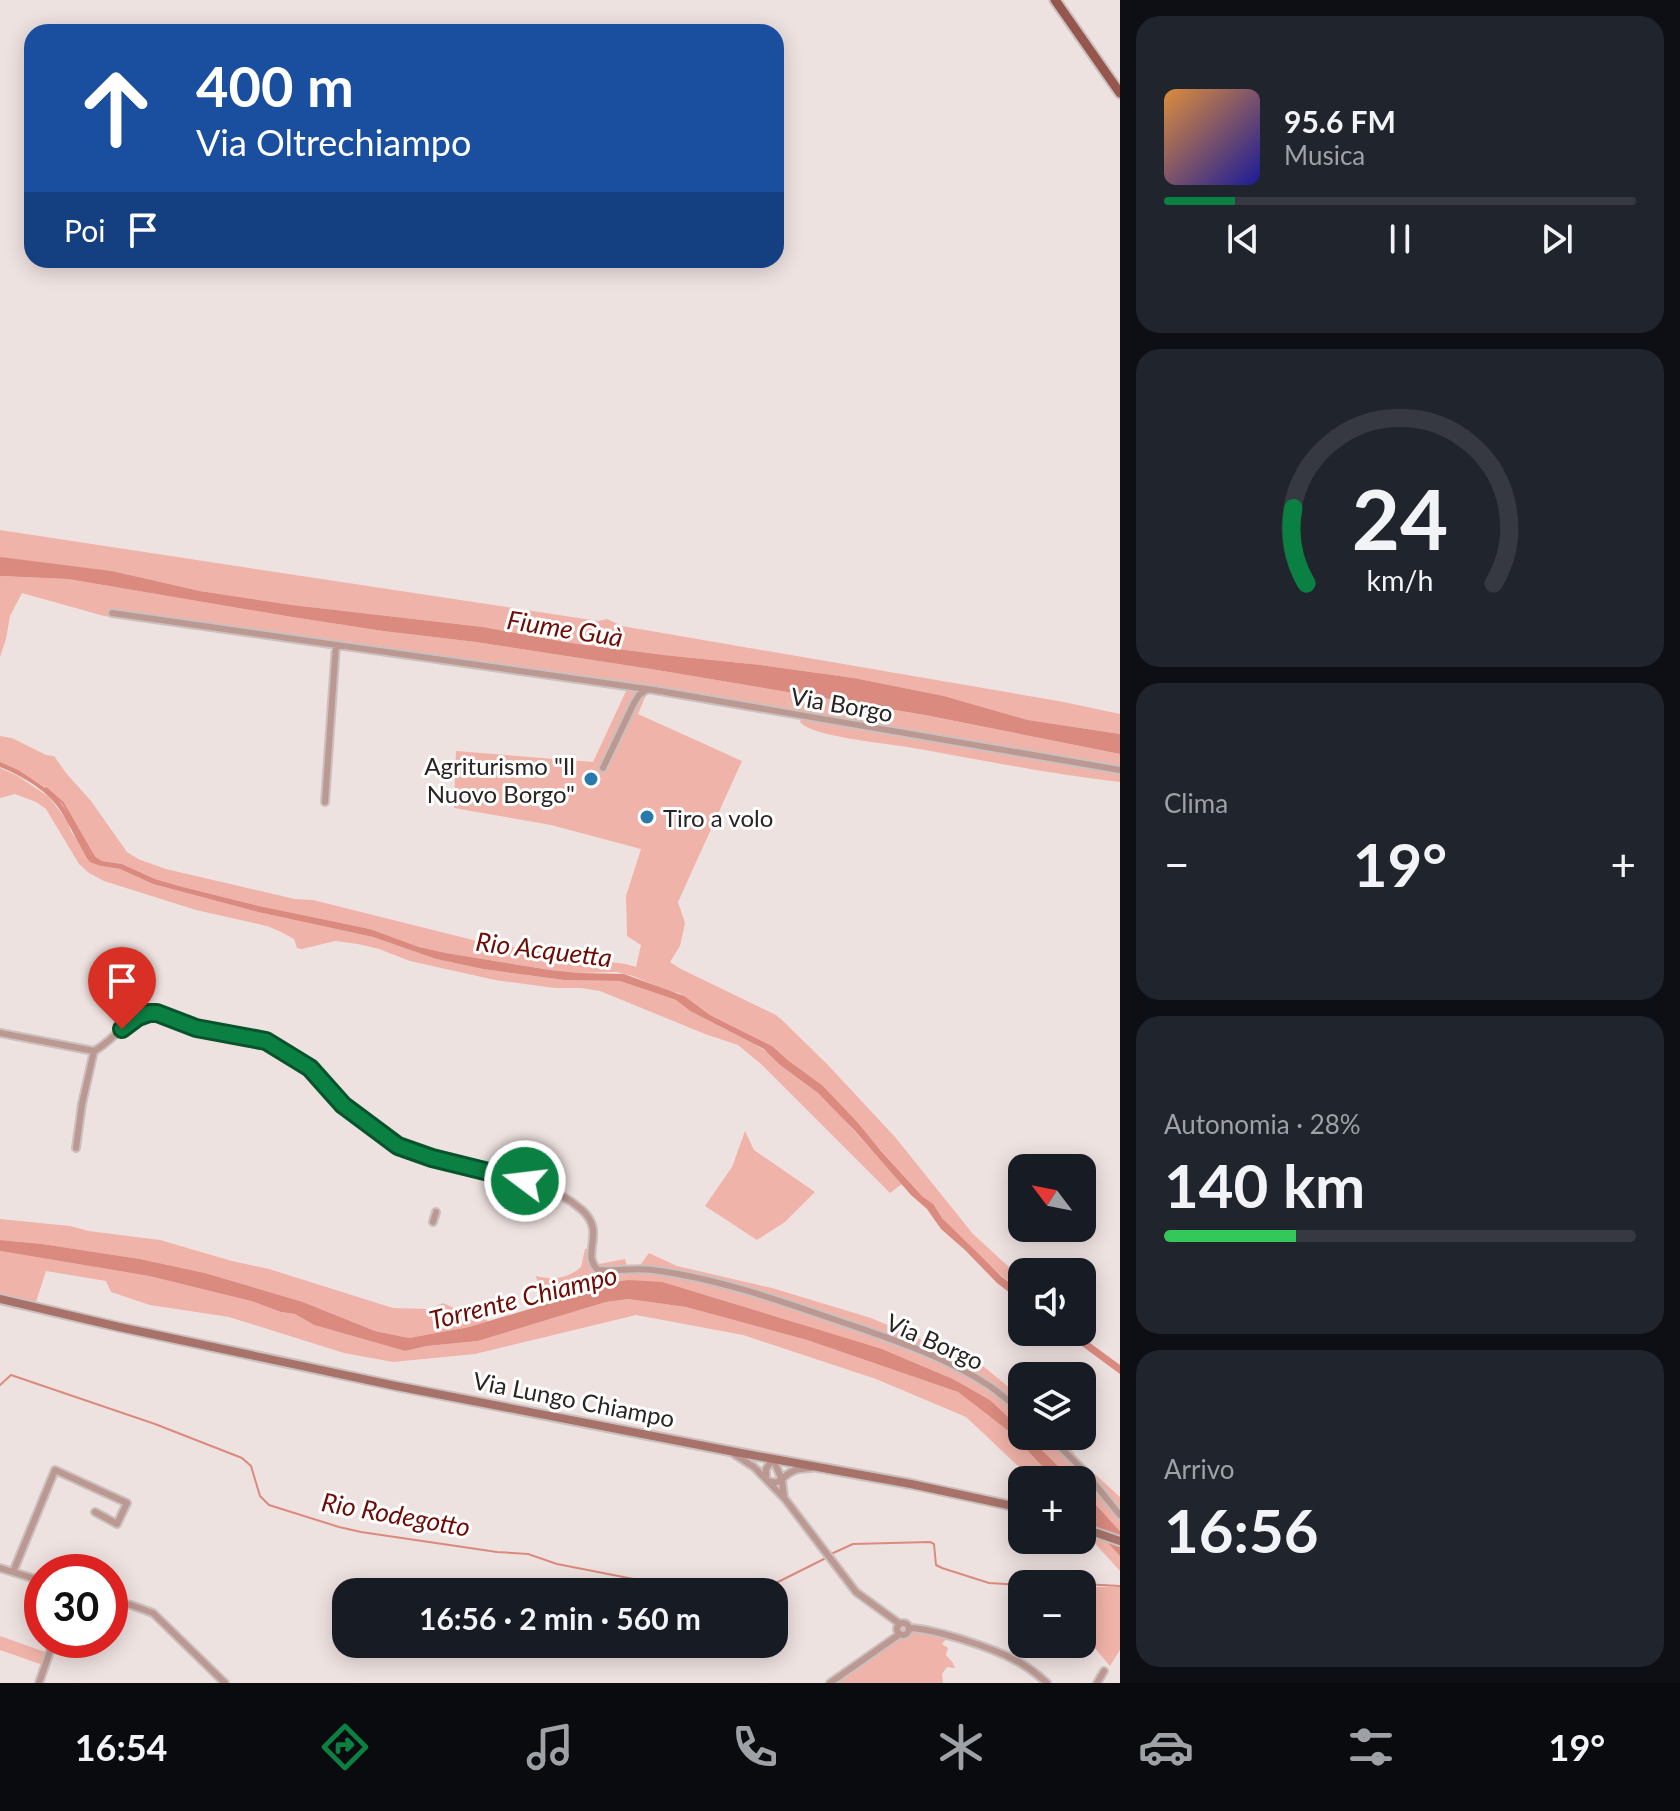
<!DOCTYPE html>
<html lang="it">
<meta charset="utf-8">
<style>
body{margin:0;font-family:Lato,sans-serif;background:#20242c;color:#f1f3f6;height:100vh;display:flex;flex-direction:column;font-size:30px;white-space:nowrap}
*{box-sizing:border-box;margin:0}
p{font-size:26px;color:#9ea1a6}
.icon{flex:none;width:44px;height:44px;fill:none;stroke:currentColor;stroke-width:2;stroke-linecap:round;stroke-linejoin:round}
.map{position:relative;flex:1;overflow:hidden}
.side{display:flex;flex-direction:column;gap:16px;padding:16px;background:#0d0f14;width:560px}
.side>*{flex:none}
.hud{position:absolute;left:24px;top:24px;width:760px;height:244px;border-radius:24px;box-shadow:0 4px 20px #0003;background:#1a4fa0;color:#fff;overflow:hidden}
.needle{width:52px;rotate:302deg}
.buttons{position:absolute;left:1008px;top:1154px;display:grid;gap:16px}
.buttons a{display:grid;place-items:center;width:88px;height:88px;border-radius:16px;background:#171b24;box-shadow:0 4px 20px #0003;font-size:40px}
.speed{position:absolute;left:24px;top:1554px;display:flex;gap:16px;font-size:40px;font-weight:700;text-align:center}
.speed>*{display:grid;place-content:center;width:104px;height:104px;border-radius:50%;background:#171b24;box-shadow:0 4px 20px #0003;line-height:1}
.speed .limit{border:12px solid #d22;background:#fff;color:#111}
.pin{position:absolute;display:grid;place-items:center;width:68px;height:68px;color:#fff;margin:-82px -34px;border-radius:50% 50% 50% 0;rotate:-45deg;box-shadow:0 0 8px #0007}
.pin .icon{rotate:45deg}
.me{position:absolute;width:88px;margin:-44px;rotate:285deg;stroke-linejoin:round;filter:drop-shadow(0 0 6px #0008)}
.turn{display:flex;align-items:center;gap:28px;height:168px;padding:0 40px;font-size:36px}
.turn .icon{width:104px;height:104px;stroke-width:2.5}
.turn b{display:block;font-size:56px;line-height:68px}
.then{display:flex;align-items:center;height:76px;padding:0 40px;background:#0003;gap:16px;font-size:30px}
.big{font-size:60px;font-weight:700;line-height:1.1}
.side .widget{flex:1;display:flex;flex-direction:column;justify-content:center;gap:12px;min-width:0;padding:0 28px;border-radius:24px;background:#20242c}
.side .dial{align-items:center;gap:0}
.dial svg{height:208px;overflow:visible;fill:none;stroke:#363941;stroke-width:7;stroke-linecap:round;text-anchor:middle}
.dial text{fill:#f1f3f6;stroke:none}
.song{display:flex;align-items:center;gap:24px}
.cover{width:96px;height:96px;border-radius:12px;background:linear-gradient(135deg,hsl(30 70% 55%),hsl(240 70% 35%))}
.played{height:8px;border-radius:4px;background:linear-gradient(90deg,#0b8043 15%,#363941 15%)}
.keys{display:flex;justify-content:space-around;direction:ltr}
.heat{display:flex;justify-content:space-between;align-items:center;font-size:44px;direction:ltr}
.charge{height:12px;border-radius:6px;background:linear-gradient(90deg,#34c759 28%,#363941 0)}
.trip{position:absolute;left:332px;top:1578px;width:456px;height:80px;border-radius:24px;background:#171b24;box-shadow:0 4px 20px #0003;font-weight:700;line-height:80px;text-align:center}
.tab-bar{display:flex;height:128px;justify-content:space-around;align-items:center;background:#090b0e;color:#9ea1a6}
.tab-bar .icon{width:56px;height:56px}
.tab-bar .on{color:#0b8043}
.tab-bar b{font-size:36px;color:#f1f3f6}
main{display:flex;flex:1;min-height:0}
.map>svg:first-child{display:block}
.green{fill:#f0b3a9}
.water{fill:#da8a7e}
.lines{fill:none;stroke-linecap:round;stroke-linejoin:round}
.stream{stroke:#da8a7e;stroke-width:2}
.street-casing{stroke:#cbc0be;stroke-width:10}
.secondary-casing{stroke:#cbc0be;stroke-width:12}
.primary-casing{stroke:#cbc0be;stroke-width:13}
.street{stroke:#bc9892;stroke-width:6}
.secondary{stroke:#a67269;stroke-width:8}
.primary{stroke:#95564d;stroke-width:9}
.route-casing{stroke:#07532c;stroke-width:20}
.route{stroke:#0b8043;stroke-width:14}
.poi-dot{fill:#297aab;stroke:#fff;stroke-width:3}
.labels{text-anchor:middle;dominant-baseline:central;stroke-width:6;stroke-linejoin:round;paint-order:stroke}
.street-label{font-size:24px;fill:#292524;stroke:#fff}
.poi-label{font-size:24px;fill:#292524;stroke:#fff;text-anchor:end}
.water-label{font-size:26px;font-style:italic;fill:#6d0d06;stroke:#fff}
</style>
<main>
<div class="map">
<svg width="1120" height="1683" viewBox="0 0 1120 1683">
<rect width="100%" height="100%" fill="#eee2e0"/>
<path class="green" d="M 0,530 L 598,621 L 607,619 L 622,626 L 1064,702 L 1120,714 L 1120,734 L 1028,720 L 944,696 L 854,678 L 761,665 L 664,655 L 571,643 L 483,627 L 292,605 L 200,591 L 112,571 L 10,559 L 0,557 Z
M 0,576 L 68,579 L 292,617 L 383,631 L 476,642 L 657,670 L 925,715 L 1120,754 L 1120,782 C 1048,774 978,759 907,747 C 885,743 813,737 800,722 L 802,715 L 648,690 L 638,714 L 742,761 L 678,902 L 685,923 L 680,946 L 670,962 L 681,969 L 776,1015 L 782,1020 L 828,1065 L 895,1137 L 973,1234 L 1022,1279 L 1022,1292 C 994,1271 968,1245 944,1220 C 935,1211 934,1205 923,1197 L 822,1085 L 789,1061 L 772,1046 L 710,1015 L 679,993 L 668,991 L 633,976 L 616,972 L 579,973 L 550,970 L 446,953 L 419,947 L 370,929 L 259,906 L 179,886 L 155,879 L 122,864 L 102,861 L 91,854 L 73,820 L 47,788 L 0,762 L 0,736 L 12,738 L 46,755 L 54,756 L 66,773 L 91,801 L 127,852 L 138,859 L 166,869 L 295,899 L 313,900 L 473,940 L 557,955 L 626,964 L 636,967 L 641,945 L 627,936 L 626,896 L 641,849 L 551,825 L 454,808 L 456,751 L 593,762 L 627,689 L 104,616 L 22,593 L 10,616 L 6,639 L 0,657 Z
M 0,768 L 16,775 L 49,797 L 68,822 L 71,832 L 101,866 L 120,869 L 153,884 L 258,912 L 373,937 L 436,959 L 483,969 L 564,980 L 620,981 L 676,1000 L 690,1011 L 754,1044 L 771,1054 L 780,1065 L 818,1093 L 840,1115 L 902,1184 L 890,1193 L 761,1064 L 738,1045 L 705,1034 L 600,991 L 581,988 L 555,988 L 495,980 L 410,961 L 379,949 L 358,944 L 335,941 L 302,949 L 297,948 L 294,939 L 281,932 L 267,926 L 196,910 L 104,881 L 89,873 L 79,864 L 46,809 L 36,802 L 15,794 L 0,798 Z
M 745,1131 L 754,1150 L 815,1192 L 785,1222 L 757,1240 L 705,1206 L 732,1167 Z
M 0,1219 L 70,1226 L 89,1231 L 160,1240 L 232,1261 L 269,1269 L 393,1308 L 429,1309 L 443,1303 L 456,1309 L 481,1308 L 488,1322 L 469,1327 L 409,1338 L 375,1331 L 303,1302 L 205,1273 L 140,1259 L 42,1244 L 0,1240 Z
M 585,1249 L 592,1249 L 591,1256 L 599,1264 L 625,1259 L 627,1267 L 638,1268 L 649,1253 L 677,1266 L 772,1288 L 871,1318 L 983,1366 L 1022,1398 L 1022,1430 L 990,1400 L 953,1379 L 882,1349 L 849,1340 L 600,1284 L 543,1305 L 536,1276 C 553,1280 567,1279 581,1267 Z
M 0,1251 L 149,1276 L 251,1301 L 281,1312 L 295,1314 L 314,1325 L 405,1351 L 427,1346 L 478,1341 L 606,1302 L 628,1299 L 686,1307 L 807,1340 L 958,1392 L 1011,1433 L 1055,1480 L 1033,1480 L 966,1417 L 876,1379 L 743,1335 L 636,1315 L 475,1354 L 393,1362 L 344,1353 L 229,1317 L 150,1305 L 111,1292 L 106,1281 L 46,1271 L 35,1305 L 0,1296 Z
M 1028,1436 L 1064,1436 L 1076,1457 L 1120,1497 L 1120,1531 L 1082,1490 L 1082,1480 L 1072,1480 Z
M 1082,1510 L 1104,1539 L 1120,1556 L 1120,1571 L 1082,1529 Z
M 1082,1587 L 1120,1587 L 1120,1650 L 1110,1666 L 1093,1646 L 1080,1649 L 1074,1644 L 1082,1644 Z
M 906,1624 L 949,1636 L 942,1644 L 948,1648 L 946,1655 L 953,1663 L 955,1668 L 947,1667 L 942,1674 L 943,1683 L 826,1683 L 895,1638 Z
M 0,1636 L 48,1653 L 43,1665 L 0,1650 Z"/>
<path class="water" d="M 0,557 L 112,571 L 200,591 L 292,605 L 483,627 L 571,643 L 664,655 L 761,665 L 854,678 L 944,696 L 1028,720 L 1120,734 L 1120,754 L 925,715 L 657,670 L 476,642 L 383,631 L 292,617 L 68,579 L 0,576 Z
M 0,762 L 18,770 L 53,793 L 73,820 L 91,854 L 102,861 L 122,864 L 155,879 L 179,886 L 259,906 L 370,929 L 419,947 L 446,953 L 550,970 L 579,973 L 624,974 L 684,996 L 710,1015 L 772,1046 L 789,1061 L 822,1085 L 857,1122 L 881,1151 L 923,1197 L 933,1204 L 942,1218 L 1002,1277 L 1022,1292 L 1022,1302 L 997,1283 L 965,1250 L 941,1229 L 927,1209 L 911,1195 L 855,1131 L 818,1093 L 780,1065 L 764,1049 L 690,1011 L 676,1000 L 620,981 L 564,980 L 483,969 L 436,959 L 373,937 L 258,912 L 153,884 L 120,869 L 101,866 L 90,862 L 87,858 C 77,841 69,823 58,807 C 45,789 20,775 0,767 Z
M 0,1240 L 42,1244 L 140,1259 L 205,1273 L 303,1302 L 375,1331 L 409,1338 L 469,1327 L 543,1305 L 600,1284 L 629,1280 L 662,1282 L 882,1349 L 953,1379 L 990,1400 L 1022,1430 L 1022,1436 L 1028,1436 L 1072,1480 L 1055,1480 L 1011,1433 L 958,1392 L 807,1340 L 686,1307 L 628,1299 L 606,1302 L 478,1341 L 427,1346 L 405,1351 L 314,1325 L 295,1314 L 281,1312 L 251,1301 L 149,1276 L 0,1251 Z
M 1063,1332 L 1075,1332 L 1120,1365 L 1120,1374 Z
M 1082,1490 L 1120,1531 L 1120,1556 L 1104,1539 L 1082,1510 Z"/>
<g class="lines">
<path class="stream" d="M 46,788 L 63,803 L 94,857
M 0,1385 L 11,1375 L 155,1424 L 242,1458 L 251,1466 L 260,1496 L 269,1505 L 339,1527 L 361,1532 L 497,1552 L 528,1554 L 557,1564 L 659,1584 L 684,1592
M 831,1554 L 853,1544 L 930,1542 L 934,1544 L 936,1565 L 942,1568 L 989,1583 L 1022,1585
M 1028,1584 L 1053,1582 L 1075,1584
M 1082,1584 L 1120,1586
M 712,1592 L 774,1584 L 824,1559"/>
<defs>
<path id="street" d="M 112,613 L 654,690 L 1120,770
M 603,768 L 634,703 L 639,695 L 646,690
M 325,802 L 336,645
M 0,1033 L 94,1051 C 112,1042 129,1016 148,1013 C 159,1011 188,1026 200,1029 C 222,1034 246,1032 266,1041 C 280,1047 306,1064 317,1075 C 324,1082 329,1091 336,1098 C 353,1116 387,1142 410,1151 C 463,1172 537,1170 582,1210 C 607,1233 580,1253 598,1270 C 616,1272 634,1267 653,1270 C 715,1278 778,1300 836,1320 C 888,1338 942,1355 988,1385 C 1000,1393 1011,1403 1022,1412
M 76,1148 L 82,1104 L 94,1051
M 433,1222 L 436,1212
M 1049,1436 L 1085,1472 L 1120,1515
M 734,1454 L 754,1467 L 785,1499 L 856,1592 L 900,1624
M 766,1477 L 766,1469 L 773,1459 L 782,1480 L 784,1496
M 768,1481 C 782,1485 780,1478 791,1472 C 797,1468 804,1469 811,1468
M 0,1568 L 42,1581
M 13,1572 L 55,1470 L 127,1503 L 117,1524 L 95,1512
M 110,1600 L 131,1605 L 153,1613 L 225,1683
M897 1629a6 6 0 1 1 12 0a6 6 0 1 1-12 0Z
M 909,1628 C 936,1629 993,1648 1017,1661 C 1028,1667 1038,1675 1047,1683
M 39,1683 L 54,1640
M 830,1683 L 900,1634
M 1097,1683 L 1104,1671"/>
<path id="secondary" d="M 0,1299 L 119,1327 L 396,1386 L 730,1451 L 911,1484 L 1022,1508
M 1082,1528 L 1120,1541"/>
<path id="primary" d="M 1055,0 L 1120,93"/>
</defs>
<use href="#street" class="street-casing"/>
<use href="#secondary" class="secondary-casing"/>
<use href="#primary" class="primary-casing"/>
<use href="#street" class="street"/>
<use href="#secondary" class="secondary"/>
<use href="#primary" class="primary"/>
</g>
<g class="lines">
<defs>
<path id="route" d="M 122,1029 L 138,1017 L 149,1013 L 157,1013 L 196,1028 L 266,1041 L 310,1068 L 343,1105 L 398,1146 L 432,1158 L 525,1181"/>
</defs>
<use href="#route" class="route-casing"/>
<use href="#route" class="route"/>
</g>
<g class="poi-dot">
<circle cx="591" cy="779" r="8"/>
<circle cx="647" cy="817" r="8"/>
</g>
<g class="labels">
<g class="street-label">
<text transform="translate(842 704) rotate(10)">Via Borgo</text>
<text transform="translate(935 1341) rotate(24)">Via Borgo</text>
<text transform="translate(574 1399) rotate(11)">Via Lungo Chiampo</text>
</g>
<g class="poi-label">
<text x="575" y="765">Agriturismo "Il<tspan x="575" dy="28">Nuovo Borgo"</tspan></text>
<text x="663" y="817" text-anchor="start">Tiro a volo</text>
</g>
<g class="water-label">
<text transform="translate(565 628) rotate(9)">Fiume Guà</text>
<text transform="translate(544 949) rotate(7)">Rio Acquetta</text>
<text transform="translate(523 1297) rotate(-14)">Torrente Chiampo</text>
<text transform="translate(396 1514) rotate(10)">Rio Rodegotto</text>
</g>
</g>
</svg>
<div class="buttons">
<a><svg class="needle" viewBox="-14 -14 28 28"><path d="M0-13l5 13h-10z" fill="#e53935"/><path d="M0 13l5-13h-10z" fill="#9ea1a6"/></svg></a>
<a><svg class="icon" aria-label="sound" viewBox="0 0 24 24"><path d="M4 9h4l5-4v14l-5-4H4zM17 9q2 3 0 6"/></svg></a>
<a><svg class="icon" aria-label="layers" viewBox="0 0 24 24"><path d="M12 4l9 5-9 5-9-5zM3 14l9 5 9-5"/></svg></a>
<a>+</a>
<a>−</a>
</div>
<div class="speed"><div class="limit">30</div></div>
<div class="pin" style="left:122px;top:1029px;background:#d93025"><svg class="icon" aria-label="arrive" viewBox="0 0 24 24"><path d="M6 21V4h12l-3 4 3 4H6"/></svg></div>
<svg class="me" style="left:525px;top:1181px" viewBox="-20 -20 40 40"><circle r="17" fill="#0b8043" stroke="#fff" stroke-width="3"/><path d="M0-11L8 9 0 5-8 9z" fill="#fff"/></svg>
<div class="trip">16:56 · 2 min · 560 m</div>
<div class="hud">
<div class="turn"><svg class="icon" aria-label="ahead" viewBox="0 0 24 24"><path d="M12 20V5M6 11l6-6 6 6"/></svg><div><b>400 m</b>Via Oltrechiampo</div></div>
<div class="then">Poi<svg class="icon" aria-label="arrive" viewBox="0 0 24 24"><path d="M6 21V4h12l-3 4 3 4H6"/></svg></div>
</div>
</div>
<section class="side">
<div class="widget">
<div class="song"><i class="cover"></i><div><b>95.6 FM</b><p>Musica</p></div></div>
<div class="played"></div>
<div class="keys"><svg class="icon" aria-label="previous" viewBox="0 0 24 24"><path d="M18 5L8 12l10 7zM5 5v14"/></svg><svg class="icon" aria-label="pause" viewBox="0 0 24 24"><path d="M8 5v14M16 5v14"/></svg><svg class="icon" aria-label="next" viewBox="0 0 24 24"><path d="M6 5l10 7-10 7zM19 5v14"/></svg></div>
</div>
<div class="widget dial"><svg viewBox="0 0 100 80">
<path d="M14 69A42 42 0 1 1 86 69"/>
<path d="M14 69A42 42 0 0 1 9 40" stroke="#0b8043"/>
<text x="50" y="56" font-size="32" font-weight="700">24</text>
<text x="50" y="72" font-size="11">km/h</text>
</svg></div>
<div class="widget"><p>Clima</p>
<div class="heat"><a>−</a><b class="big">19°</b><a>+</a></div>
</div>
<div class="widget"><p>Autonomia · 28%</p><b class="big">140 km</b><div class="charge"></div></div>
<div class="widget"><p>Arrivo</p><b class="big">16:56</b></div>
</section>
</main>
<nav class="tab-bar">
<b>16:54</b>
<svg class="icon on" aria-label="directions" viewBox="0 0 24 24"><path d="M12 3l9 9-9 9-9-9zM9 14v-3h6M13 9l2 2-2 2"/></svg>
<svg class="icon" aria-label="music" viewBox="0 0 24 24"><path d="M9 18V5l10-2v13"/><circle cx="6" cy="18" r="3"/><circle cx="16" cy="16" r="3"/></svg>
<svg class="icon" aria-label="phone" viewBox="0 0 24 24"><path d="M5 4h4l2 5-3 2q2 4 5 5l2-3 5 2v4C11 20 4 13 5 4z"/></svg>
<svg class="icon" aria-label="climate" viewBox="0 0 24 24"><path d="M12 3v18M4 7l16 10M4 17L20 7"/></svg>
<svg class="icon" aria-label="car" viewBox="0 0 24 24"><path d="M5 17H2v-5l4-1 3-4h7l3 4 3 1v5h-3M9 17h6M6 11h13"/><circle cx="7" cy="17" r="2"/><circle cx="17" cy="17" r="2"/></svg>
<svg class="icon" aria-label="filters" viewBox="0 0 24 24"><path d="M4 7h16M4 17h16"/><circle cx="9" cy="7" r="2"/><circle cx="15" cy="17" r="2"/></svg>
<b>19°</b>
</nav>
